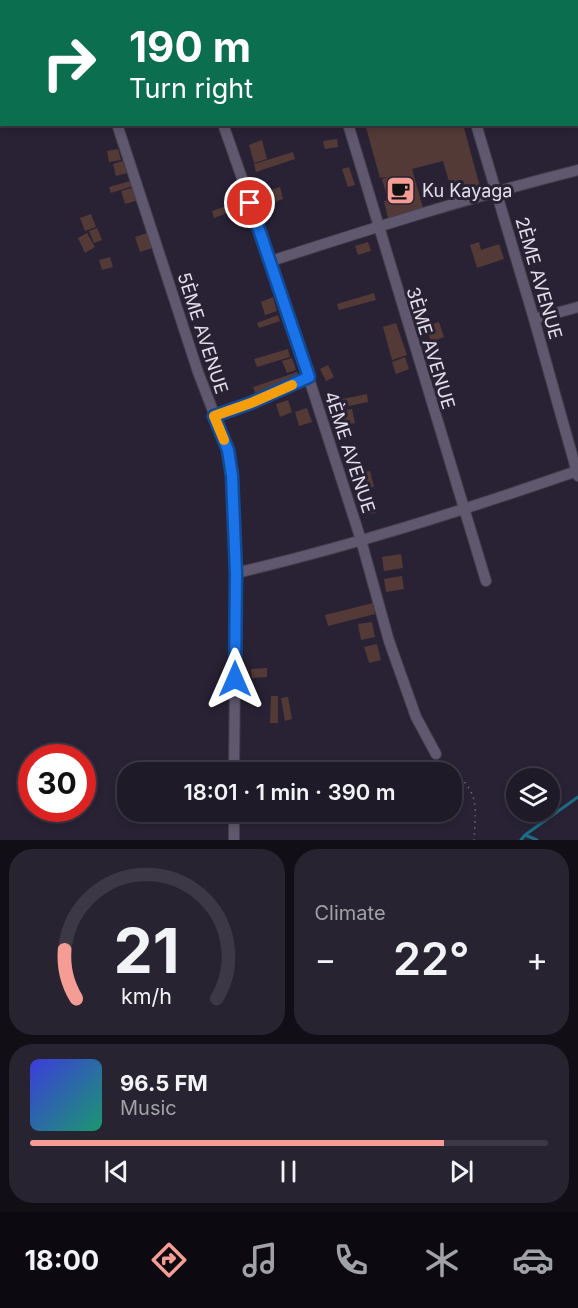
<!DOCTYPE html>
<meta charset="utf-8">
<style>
body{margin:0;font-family:Inter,sans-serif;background:#272330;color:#f1f3f6;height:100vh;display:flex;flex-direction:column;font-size:22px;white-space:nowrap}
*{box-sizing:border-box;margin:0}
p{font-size:20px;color:#a1a1a8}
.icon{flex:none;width:33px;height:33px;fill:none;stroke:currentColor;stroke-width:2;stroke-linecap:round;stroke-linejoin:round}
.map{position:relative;height:840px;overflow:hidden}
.sheet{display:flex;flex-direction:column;gap:9px;padding:9px;background:#110e16;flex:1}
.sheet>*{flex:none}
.hud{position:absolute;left:0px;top:0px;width:579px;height:126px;box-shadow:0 3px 9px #0003,0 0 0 2px #3c3845;background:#0b6e4f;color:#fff;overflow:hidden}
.buttons{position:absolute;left:506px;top:768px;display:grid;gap:12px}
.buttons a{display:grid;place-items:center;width:54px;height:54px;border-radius:50%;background:#1f1a28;box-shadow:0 3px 9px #0003,0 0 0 2px #3c3845;font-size:30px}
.speed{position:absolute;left:18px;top:744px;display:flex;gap:12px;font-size:30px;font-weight:700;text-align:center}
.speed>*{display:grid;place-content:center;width:78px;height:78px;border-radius:50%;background:#1f1a28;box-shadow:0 3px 9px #0003,0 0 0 2px #3c3845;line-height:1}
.speed .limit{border:9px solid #d22;background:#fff;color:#111}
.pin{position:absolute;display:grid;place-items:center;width:51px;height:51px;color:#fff;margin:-26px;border:3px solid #fff;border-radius:50%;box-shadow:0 2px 6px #0007}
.me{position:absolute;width:66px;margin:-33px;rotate:0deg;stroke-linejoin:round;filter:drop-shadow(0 0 4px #0008)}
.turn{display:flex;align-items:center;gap:21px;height:126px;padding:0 30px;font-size:27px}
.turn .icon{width:78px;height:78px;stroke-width:2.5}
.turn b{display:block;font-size:42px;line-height:51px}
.big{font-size:45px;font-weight:600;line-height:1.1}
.sheet .tile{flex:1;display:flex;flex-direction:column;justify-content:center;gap:9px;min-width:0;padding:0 21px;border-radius:24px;background:#272330}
.sheet .dial{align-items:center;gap:0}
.dial svg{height:156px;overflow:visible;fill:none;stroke:#3c3845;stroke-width:7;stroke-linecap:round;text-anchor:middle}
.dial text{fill:#f1f3f6;stroke:none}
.song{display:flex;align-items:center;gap:18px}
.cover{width:72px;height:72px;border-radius:9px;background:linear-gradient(135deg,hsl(240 70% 55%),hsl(160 70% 35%))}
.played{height:6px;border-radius:3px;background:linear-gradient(90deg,#f59c95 80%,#3c3845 80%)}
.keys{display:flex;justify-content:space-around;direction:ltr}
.heat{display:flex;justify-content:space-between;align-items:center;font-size:33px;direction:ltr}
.sheet .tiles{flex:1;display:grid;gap:9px;grid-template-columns:1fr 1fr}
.tile:last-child{grid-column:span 2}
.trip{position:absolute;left:117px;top:762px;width:345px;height:60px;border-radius:24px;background:#1f1a28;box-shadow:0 3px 9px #0003,0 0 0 2px #3c3845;font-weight:600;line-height:60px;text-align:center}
.tabs{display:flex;height:96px;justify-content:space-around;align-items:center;background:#0c0a10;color:#a1a1a8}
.tabs .icon{width:42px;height:42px}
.tabs .current{color:#f59c95}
.tabs b{font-size:27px;color:#f1f3f6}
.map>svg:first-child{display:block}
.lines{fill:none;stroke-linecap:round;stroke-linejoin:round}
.stream{stroke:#1c6d84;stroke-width:3}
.building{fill:#533a36}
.street-casing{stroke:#443e4e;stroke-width:12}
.path{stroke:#6e6879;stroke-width:1.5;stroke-dasharray:1.5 4.5;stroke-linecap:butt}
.street{stroke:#60586e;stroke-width:10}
.route-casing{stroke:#114b97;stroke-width:15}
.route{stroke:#1a73e8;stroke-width:10}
.slow{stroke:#f59e0b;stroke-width:10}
.labels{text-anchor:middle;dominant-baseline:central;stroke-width:6;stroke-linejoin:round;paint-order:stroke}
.poi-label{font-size:18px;fill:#e3dfeb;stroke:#292235;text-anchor:start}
.street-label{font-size:18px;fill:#e3dfeb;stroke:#292235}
</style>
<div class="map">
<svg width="578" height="840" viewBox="0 0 578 840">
<rect width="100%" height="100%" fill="#292235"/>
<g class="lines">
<path class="stream" d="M 525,835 L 537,840
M 521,840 L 525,835 L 578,797"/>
</g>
<path class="building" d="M 365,124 L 463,124 L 480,187 L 453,195 L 443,161 L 412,169 L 423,208 L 388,218 L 384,201 L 388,200 L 382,179 L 388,177 L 380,178 Z
M 337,139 L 338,147 L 325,149 L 323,141 Z
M 262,140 L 267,159 L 254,163 L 249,145 Z
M 118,149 L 121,160 L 109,162 L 107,151 Z
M 293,152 L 295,159 L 256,172 L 254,164 Z
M 123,161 L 127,173 L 116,176 L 113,164 Z
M 349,167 L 355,185 L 348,187 L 342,169 Z
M 134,180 L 136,185 L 111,193 L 109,187 Z
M 135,187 L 139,200 L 125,204 L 121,191 Z
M 280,187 L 283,199 L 266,205 L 263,193 Z
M 230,205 L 233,211 L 214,218 L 212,211 Z
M 247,213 L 250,224 L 238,227 L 235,217 Z
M 91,214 L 96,227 L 85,231 L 80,218 Z
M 97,228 L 102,240 L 94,243 L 89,231 Z
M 87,233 L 95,247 L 85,253 L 78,238 Z
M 147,233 L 152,248 L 140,252 L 135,237 Z
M 368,242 L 371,251 L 358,255 L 355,246 Z
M 479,242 L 481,250 L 499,244 L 504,259 L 477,268 L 470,245 Z
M 110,257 L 113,267 L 102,270 L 99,260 Z
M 374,293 L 376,300 L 339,310 L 337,304 Z
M 273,297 L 277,311 L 265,315 L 261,302 Z
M 278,315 L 280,321 L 259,328 L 257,323 Z
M 439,322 L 444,337 L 431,342 L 426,326 Z
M 396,323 L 407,355 L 392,360 L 383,327 Z
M 288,349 L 290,357 L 257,367 L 254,359 Z
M 405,357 L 409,369 L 396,374 L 392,362 Z
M 292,358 L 296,370 L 287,373 L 282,361 Z
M 328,365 L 334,377 L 326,381 L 320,369 Z
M 297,372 L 300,378 L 256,395 L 253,387 Z
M 367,394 L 368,402 L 334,409 L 333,401 Z
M 288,400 L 292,412 L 280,417 L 276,404 Z
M 307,408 L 312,422 L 299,426 L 295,412 Z
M 352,409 L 355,423 L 337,427 L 334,412 Z
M 370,471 L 374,487 L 359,490 L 355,474 Z
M 375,504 L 376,513 L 365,514 L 364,505 Z
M 401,554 L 403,568 L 384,571 L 382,557 Z
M 402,576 L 404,589 L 386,592 L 384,579 Z
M 373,603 L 375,614 L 328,626 L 325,615 Z
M 372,622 L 375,637 L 361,640 L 358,624 Z
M 377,644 L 381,660 L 369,663 L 364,647 Z
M 267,668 L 267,677 L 252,678 L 251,669 Z
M 271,696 L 278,696 L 278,723 L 270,723 Z
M 288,697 L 292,719 L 285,721 L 281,698 Z"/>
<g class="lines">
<defs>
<path id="street" d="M 89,0 L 89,2
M 178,0 L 179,2
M 310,0 L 310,2
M 436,0 L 437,2
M 550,2 L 555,0
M 117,124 L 198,372 L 228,450 L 232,476 L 236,573 L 234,772
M 223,124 L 271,261 L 361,540 L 389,641 L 416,717 L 436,754
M 348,124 L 486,581
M 476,124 L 534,319 L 578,476
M 271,261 C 373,228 474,196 578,170
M 534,319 L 578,307
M 214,416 L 251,403 L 309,377
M 236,573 C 352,546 464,510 577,471
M 234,840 L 234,812"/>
</defs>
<use href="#street" class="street-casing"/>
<path class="path" d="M 443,761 C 477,792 477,794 474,840"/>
<use href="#street" class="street"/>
</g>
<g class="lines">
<defs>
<path id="route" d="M 235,679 L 236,573 L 232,476 L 228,450 L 214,416 L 251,403 L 309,377 L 250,203"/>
</defs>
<use href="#route" class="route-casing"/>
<use href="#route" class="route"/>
<path class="slow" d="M 224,440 L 214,416 L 251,403 L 292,385"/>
</g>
<defs>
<symbol id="cafe-square" viewBox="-11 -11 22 22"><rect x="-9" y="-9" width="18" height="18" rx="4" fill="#f59c95" stroke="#292235"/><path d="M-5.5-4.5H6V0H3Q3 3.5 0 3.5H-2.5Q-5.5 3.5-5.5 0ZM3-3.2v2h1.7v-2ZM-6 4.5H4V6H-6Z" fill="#111"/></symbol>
</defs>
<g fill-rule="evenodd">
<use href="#cafe-square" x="384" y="174" width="33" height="33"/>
</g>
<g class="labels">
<g class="poi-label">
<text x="422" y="190">Ku Kayaga</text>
</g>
<g class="street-label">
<text transform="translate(539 278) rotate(74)">2ÈME AVENUE</text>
<text transform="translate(203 333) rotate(72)">5ÈME AVENUE</text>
<text transform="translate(431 348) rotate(73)">3ÈME AVENUE</text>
<text transform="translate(350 452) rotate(72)">4ÈME AVENUE</text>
</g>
</g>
</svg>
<div class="buttons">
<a><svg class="icon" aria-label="layers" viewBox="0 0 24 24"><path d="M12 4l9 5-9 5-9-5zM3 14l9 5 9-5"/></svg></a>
</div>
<div class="speed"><div class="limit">30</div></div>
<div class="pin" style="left:250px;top:203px;background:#d93025"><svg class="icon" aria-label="arrive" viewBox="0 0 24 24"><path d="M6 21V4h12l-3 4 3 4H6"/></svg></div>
<svg class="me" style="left:235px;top:679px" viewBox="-20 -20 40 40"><path d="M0-17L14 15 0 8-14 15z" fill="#1a73e8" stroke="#fff" stroke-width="4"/></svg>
<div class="trip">18:01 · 1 min · 390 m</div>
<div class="hud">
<div class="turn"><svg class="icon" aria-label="right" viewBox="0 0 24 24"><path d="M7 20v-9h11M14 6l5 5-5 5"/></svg><div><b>190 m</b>Turn right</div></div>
</div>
</div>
<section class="sheet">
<div class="tiles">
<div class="tile dial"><svg viewBox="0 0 100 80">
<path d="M14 69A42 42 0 1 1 86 69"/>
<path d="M14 69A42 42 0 0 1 8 44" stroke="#f59c95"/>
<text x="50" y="56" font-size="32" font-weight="700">21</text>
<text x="50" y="72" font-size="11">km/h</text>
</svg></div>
<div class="tile"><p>Climate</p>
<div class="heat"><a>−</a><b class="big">22°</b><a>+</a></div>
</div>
<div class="tile">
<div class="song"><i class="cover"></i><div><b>96.5 FM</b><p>Music</p></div></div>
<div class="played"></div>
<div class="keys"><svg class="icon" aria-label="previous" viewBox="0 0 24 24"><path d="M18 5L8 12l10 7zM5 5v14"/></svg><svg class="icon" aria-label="pause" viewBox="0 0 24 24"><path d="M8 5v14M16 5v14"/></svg><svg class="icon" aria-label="next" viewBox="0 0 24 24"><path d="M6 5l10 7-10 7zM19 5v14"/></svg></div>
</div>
</div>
</section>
<nav class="tabs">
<b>18:00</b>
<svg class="icon current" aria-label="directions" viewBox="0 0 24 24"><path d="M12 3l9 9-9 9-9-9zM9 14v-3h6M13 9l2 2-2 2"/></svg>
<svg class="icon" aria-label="music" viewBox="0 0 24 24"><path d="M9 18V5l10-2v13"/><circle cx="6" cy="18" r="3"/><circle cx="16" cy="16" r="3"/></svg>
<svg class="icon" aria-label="phone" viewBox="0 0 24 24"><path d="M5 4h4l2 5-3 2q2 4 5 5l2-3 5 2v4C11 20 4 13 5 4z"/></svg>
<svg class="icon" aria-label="climate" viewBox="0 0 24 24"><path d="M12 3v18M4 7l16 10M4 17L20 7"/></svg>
<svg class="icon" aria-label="car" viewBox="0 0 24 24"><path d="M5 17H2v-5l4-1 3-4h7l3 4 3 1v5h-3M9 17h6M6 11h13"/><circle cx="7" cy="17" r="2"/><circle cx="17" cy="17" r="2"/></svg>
</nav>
